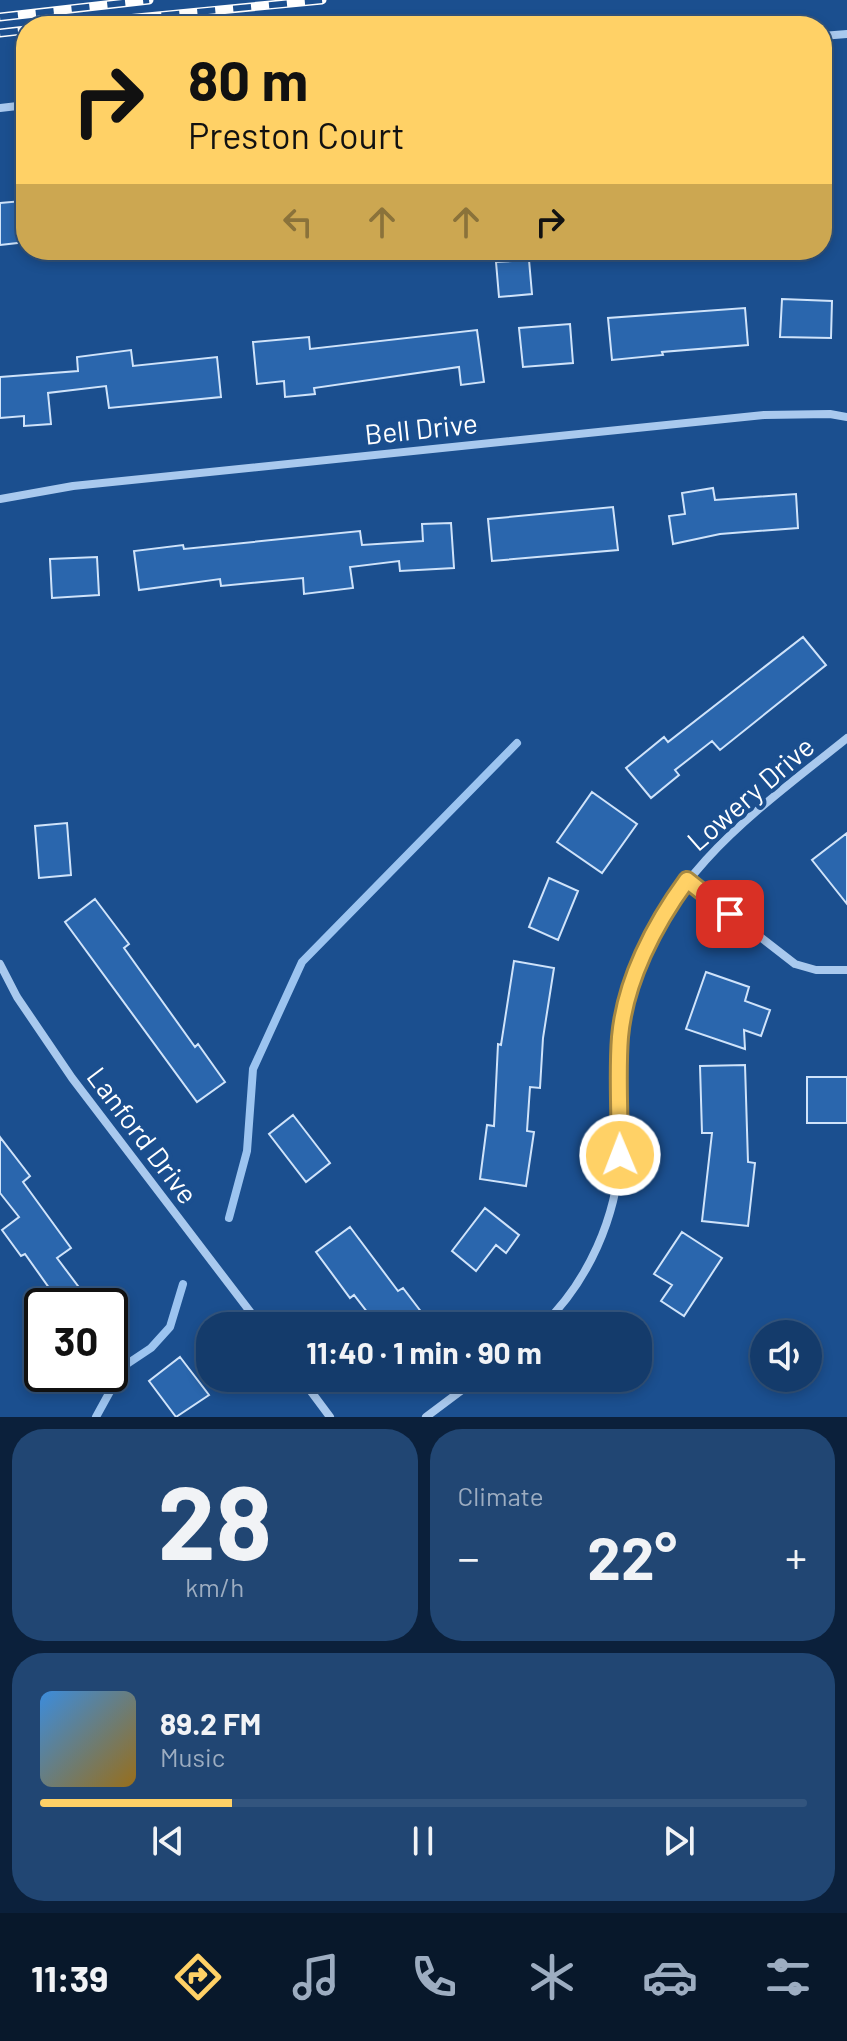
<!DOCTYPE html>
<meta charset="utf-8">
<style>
body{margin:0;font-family:Barlow,sans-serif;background:#214673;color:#f1f3f6;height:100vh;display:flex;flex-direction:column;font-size:30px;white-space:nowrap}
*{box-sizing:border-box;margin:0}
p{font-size:26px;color:#9dadc1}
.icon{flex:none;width:44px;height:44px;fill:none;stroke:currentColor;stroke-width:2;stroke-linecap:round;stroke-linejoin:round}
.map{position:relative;height:1417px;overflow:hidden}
.details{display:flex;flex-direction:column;gap:12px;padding:12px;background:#0b203b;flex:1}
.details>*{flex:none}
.banner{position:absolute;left:16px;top:16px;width:816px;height:244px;border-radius:32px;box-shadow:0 4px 12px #0003,0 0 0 2px #33557e;background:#ffd166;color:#111;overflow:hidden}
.buttons{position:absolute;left:750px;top:1320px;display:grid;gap:16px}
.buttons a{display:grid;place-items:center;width:72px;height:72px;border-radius:50%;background:#143b6b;box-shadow:0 4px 12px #0003,0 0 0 2px #33557e;font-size:40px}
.speed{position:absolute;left:24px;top:1288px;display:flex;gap:16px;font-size:40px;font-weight:700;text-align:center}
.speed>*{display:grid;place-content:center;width:104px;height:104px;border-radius:50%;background:#143b6b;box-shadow:0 4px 12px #0003,0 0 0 2px #33557e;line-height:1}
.speed .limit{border:4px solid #111;border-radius:12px;background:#fff;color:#111}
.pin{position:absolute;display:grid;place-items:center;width:68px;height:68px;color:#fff;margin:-34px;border-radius:16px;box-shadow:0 4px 12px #0006}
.me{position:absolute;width:88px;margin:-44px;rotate:359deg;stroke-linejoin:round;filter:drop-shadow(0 0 6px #0008)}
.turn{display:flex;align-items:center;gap:28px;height:168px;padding:0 40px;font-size:36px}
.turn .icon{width:104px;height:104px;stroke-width:2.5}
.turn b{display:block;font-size:56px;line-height:68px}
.lanes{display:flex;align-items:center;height:76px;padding:0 40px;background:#0003;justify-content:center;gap:40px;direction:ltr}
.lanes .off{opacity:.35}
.big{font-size:60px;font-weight:700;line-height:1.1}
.details .card{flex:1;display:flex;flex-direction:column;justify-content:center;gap:12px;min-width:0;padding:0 28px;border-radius:32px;background:#214673}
.details .dial{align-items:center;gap:0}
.dial b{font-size:104px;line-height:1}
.song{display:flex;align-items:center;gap:24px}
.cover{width:96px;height:96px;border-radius:12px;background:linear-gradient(135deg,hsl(210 70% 55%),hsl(40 70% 35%))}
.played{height:8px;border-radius:4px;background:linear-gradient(90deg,#ffd166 25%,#33557e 25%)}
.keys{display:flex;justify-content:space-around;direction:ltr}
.heat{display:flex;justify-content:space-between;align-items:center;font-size:44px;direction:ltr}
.details .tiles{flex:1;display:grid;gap:12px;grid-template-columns:1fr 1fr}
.card:last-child{grid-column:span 2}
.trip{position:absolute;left:196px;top:1312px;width:456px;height:80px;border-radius:32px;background:#143b6b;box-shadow:0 4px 12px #0003,0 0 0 2px #33557e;font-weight:700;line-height:80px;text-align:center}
.dock{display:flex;height:128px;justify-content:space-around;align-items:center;background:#08182b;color:#9dadc1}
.dock .icon{width:56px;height:56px}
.dock .selected{color:#ffd166}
.dock b{font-size:36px;color:#f1f3f6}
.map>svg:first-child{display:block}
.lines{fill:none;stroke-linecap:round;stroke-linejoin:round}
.stream{stroke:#9cc4f0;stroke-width:8}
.building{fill:#2a66ad;stroke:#cfe3fa;stroke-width:2}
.street{stroke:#a9c9ee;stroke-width:8}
.rail-casing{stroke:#fff;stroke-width:9}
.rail{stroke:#1b4f8f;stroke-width:6;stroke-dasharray:18;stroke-linecap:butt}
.route-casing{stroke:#a68842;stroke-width:20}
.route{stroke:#ffd166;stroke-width:14}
.labels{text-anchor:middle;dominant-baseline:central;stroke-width:8;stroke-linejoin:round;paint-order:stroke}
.street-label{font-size:28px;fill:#fff;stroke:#1b4f8f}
</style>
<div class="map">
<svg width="847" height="1417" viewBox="0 0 847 1417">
<rect width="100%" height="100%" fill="#1b4f8f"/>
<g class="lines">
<path class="stream" d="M 229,1218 L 247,1151 L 253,1069 L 302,962 L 517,743
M 96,1417 L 124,1366 L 151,1348 L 170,1327 L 183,1284"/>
</g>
<path class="building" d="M 22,201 L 26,242 L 0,245 L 0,203 Z
M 529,260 L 532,294 L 499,297 L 496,262 Z
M 782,299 L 832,301 L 831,338 L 780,337 Z
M 745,308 L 748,345 L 662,352 L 663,355 L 612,360 L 608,318 Z
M 570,324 L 573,363 L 523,367 L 519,328 Z
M 477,330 L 484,382 L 461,385 L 459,367 L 314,388 L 315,394 L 285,397 L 284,381 L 257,384 L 253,342 L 309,337 L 310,349 Z
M 131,350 L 133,366 L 217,357 L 221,397 L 109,408 L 106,386 L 48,393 L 51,424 L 24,426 L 24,416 L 0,418 L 0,377 L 78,371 L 77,357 Z
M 713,488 L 715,500 L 796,494 L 798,528 L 720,534 L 673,544 L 669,516 L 685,514 L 682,493 Z
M 613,507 L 618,550 L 492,561 L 488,519 Z
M 451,523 L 454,568 L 400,571 L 399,561 L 350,567 L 353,588 L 304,594 L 303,578 L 221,586 L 220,579 L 139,590 L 134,551 L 183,545 L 184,549 L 360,531 L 362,545 L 423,541 L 422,524 Z
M 97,557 L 99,595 L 52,598 L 50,559 Z
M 803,637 L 826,665 L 720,750 L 712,741 L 675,770 L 679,775 L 651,798 L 626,768 L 664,737 L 668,742 Z
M 592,792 L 637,824 L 602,873 L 557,842 Z
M 67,823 L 71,875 L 39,878 L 35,826 Z
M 847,833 L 847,904 L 812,860 Z
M 549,878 L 578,891 L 558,940 L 529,927 Z
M 95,899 L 129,944 L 124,948 L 195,1047 L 198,1044 L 225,1082 L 197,1102 L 65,922 Z
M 514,961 L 554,968 L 543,1038 L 540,1088 L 530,1087 L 527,1131 L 534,1132 L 526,1186 L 480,1179 L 487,1125 L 494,1126 L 498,1044 L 501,1045 Z
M 706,972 L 749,987 L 745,1001 L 770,1010 L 761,1036 L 744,1030 L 745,1049 L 686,1029 Z
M 745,1065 L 748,1162 L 755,1163 L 748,1226 L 702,1221 L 712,1133 L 702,1133 L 700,1066 Z
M 807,1077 L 847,1077 L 847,1123 L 807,1123 Z
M 293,1115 L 330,1163 L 306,1182 L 269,1134 Z
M 0,1137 L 30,1176 L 23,1182 L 71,1248 L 57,1258 L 93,1306 L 62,1306 L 25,1254 L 21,1256 L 2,1230 L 19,1217 L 0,1193 Z
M 485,1208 L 519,1235 L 506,1253 L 496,1245 L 476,1271 L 452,1251 Z
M 350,1227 L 398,1291 L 403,1288 L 432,1326 L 378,1326 L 354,1295 L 350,1298 L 316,1252 Z
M 682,1232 L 722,1258 L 684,1316 L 661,1301 L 672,1285 L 654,1274 Z
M 180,1357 L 209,1395 L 176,1417 L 149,1381 Z"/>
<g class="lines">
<path class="street" d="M 822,36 L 847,34
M 0,108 L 26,105
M 0,499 L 73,486 L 764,415 L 830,414 L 847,417
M 687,880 L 795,964 L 816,970 L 847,970
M 0,964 L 17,997 L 72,1078 L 261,1326
M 542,1326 C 588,1282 617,1217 620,1153 C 624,1098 614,1045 630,991 C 666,872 755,812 847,738
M 301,1378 L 330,1417
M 426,1417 L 478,1378"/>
<defs>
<path id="rail" d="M 0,17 L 149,0
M 54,26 L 322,0
M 0,33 L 26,30"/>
</defs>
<use href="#rail" class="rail-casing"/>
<use href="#rail" class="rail"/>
</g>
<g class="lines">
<defs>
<path id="route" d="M 620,1155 C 620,1116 617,1076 620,1037 C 625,981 654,925 687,880 L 730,914"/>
</defs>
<use href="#route" class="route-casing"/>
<use href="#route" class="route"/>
</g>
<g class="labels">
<g class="street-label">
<text transform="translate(421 428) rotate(-6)">Bell Drive</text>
<text transform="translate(750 793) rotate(-41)">Lowery Drive</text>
<text transform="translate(143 1135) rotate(53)">Lanford Drive</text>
</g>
</g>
</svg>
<div class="buttons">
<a><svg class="icon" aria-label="sound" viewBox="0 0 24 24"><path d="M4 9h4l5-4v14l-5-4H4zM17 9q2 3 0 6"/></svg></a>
</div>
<div class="speed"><div class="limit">30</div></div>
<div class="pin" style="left:730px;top:914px;background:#d93025"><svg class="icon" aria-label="arrive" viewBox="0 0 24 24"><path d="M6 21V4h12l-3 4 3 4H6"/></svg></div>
<svg class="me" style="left:620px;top:1155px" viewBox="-20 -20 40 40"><circle r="17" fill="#ffd166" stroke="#fff" stroke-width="3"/><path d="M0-11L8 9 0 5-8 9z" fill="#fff"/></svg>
<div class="trip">11:40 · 1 min · 90 m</div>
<div class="banner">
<div class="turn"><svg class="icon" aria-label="right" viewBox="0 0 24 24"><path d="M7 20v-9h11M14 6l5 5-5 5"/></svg><div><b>80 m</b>Preston Court</div></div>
<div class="lanes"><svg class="icon off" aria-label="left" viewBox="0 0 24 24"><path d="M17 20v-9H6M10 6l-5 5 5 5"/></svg><svg class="icon off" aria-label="ahead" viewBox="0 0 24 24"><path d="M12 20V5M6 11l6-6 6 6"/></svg><svg class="icon off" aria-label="ahead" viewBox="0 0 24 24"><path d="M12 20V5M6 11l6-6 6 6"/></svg><svg class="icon" aria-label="right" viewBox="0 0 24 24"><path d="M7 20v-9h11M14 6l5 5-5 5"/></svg></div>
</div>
</div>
<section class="details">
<div class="tiles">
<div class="card dial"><b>28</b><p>km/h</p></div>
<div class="card"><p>Climate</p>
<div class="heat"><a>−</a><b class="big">22°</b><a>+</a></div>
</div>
<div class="card">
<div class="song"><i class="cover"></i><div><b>89.2 FM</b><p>Music</p></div></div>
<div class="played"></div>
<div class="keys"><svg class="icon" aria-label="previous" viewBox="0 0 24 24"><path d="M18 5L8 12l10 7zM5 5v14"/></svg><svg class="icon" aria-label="pause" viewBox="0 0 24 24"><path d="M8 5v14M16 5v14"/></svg><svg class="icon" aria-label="next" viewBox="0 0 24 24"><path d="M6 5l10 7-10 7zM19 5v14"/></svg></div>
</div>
</div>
</section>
<nav class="dock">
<b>11:39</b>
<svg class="icon selected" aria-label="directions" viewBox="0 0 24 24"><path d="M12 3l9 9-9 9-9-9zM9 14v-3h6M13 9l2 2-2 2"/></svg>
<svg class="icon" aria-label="music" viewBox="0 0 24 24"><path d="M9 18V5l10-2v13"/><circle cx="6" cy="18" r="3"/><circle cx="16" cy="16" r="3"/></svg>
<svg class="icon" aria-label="phone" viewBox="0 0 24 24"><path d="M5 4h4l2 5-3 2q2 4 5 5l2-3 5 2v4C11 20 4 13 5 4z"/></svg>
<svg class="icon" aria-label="climate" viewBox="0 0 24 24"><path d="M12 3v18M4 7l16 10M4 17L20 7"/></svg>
<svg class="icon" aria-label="car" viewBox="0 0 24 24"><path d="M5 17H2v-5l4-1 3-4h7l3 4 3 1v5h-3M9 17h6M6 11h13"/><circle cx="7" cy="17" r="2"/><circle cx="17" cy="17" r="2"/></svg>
<svg class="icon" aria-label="filters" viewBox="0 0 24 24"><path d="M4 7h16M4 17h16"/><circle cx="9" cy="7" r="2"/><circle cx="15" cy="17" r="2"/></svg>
</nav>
